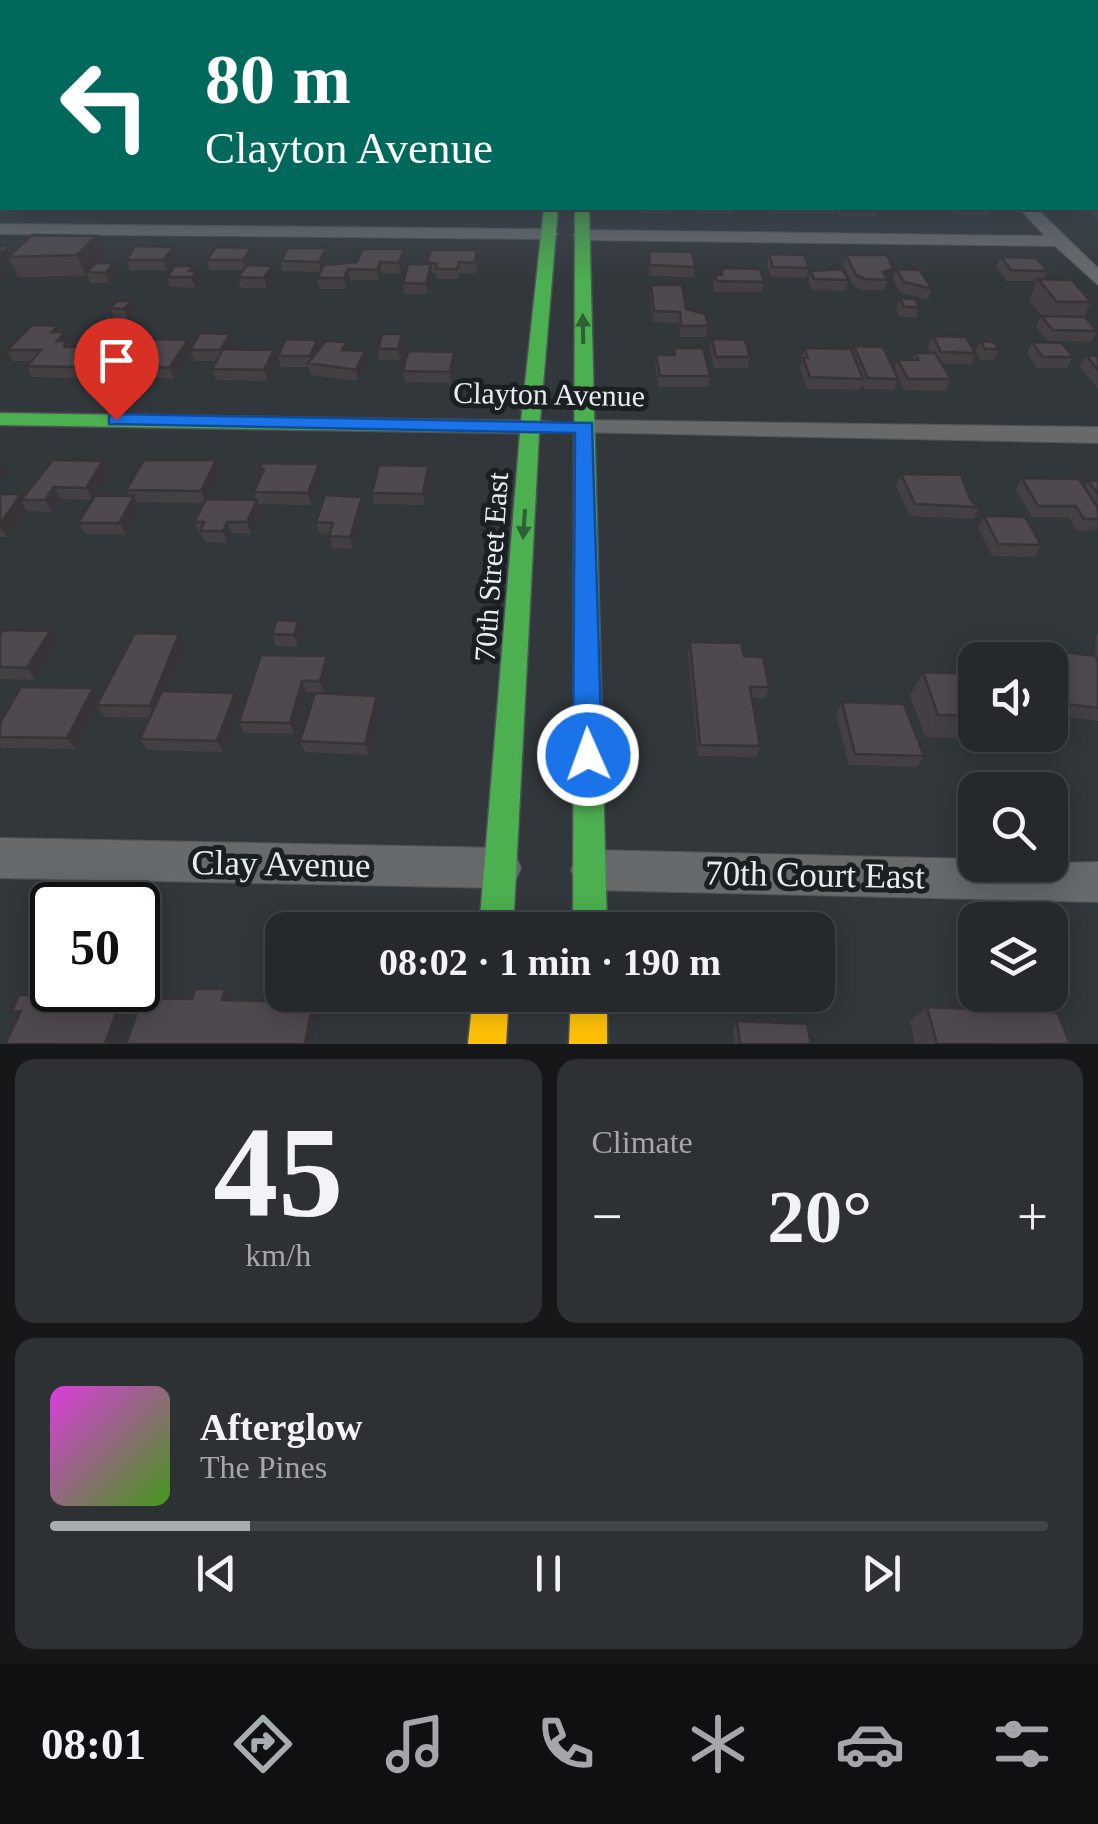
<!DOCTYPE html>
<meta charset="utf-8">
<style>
body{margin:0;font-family:Georgia,serif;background:#2e3134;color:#f1f3f6;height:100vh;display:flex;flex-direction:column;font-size:38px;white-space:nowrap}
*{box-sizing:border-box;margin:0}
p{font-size:32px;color:#a4a6a9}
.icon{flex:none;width:55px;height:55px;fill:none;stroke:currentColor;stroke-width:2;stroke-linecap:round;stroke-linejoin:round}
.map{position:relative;height:1044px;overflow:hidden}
.drawer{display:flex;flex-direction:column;gap:15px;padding:15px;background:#151718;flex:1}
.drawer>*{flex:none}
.hud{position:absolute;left:0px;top:0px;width:1100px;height:210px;box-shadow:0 5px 25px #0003,0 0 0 2px #424548;background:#00695c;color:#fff;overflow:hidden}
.fabs{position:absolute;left:958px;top:642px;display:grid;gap:20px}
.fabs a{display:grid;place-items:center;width:110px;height:110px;border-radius:20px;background:#26292c;box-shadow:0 5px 25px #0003,0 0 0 2px #424548;font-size:50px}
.speed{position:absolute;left:30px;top:882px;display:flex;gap:20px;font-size:50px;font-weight:700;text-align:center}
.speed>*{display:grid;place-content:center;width:130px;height:130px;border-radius:50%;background:#26292c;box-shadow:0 5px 25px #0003,0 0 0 2px #424548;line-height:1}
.speed .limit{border:5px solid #111;border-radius:15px;background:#fff;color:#111}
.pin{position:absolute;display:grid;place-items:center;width:85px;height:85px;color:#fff;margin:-102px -42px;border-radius:50% 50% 50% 0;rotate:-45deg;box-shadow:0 0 10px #0007}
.pin .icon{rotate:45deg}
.me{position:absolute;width:110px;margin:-55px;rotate:358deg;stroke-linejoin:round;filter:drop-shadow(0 0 8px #0008)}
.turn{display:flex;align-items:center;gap:35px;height:210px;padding:0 40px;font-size:45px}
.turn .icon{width:130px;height:130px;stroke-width:2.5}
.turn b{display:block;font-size:70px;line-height:85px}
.big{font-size:75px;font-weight:700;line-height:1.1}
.drawer .widget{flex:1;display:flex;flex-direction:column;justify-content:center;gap:15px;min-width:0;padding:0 35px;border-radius:20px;background:#2e3134}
.drawer .dial{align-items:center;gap:0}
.dial b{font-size:130px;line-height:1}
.song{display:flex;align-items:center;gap:30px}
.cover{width:120px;height:120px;border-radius:15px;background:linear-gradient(135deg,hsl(300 70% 55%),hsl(100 70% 35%))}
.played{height:10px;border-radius:5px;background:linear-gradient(90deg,#a7adb1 20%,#424548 20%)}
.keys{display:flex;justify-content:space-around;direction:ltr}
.heat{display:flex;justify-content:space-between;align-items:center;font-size:55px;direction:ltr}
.drawer .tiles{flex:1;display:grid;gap:15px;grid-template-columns:1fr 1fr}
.widget:last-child{grid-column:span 2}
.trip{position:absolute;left:265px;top:912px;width:570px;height:100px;border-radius:20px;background:#26292c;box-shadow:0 5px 25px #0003,0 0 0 2px #424548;font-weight:700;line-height:100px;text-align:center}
.tab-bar{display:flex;height:160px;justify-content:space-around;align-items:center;background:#0f1012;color:#a4a6a9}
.tab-bar .icon{width:70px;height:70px}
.tab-bar .current{color:#a7adb1}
.tab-bar b{font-size:45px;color:#f1f3f6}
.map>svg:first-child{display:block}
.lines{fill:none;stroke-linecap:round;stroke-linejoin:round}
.street-casing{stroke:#4f5458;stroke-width:2}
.fast-casing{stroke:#4f5458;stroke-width:3}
.slow-casing{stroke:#4f5458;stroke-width:3}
.street{fill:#666a6d;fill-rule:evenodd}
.fast{fill:#4caf50;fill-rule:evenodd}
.slow{fill:#ffc107;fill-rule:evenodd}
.wall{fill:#443f44}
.shaded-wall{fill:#373337}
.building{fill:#4f494f;stroke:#373337;stroke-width:2.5}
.oneway{fill:#306037}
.route{fill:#1a73e8;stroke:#114b97;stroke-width:2.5}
.labels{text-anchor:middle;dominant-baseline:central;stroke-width:10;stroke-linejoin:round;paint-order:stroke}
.street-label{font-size:30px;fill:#e6ecf1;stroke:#1a1f22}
.near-street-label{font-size:35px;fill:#e6ecf1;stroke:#1a1f22}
</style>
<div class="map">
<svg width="1098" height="1044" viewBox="0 0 1098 1044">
<rect width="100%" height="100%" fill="#32373b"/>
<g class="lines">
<defs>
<path id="street" d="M 0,149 L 2,149 L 2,157 L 0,157 Z
M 2,192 L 2,203 L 0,204 L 0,193 Z
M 1019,208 L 1036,208 L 1098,268 L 1098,285 L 1055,246 L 582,240 L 573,235 L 582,230 L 1045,236 Z
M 0,224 L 549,229 L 558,234 L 549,239 L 0,234 Z
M 585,420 L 1098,427 L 1098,443 L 576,432 L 573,427 Z
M 0,838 L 501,848 L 515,854 L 521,868 L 515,882 L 501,888 L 0,878 Z
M 591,850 L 975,859 L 975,865 L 1098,862 L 1098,902 L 591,890 L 577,884 L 571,870 L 577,856 Z"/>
<path id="fast" d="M 544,208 L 558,208 L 540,421 L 559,423 L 562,427 L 559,431 L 539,433 L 513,930 L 479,930 L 520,433 L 0,425 L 0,413 L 521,421 Z
M 575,208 L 589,208 L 607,930 L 573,930 Z"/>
<path id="slow" d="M 473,995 L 509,995 L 506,1044 L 468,1044 Z
M 571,995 L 607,995 L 607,1044 L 569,1044 Z"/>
</defs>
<use href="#street" class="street-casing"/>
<use href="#fast" class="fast-casing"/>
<use href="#slow" class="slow-casing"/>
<use href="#street" class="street"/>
<use href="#fast" class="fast"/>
<use href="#slow" class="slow"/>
</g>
<path class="wall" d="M 1098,199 L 1098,219 L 1087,208 L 1098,208 Z
M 255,208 L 286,208 L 285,209 L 255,209 Z
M 318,208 L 353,208 L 352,211 L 318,210 Z
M 390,208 L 423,208 L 421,211 L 390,210 Z
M 455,208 L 489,208 L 488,212 L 455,211 Z
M 639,208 L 667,208 L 666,214 L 640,213 Z
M 699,208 L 732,208 L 731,214 L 702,214 Z
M 768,208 L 835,208 L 833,214 L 771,214 Z
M 835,208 L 877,208 L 875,216 L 840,216 Z
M 953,208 L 991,208 L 988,215 L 960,215 Z
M 0,246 L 10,246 L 13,253 L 104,256 L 98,263 L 114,263 L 118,273 L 109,283 L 91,283 L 87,274 L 86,276 L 18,277 L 10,260 L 0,269 L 5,278 L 0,282 Z
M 174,247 L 178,257 L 167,270 L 130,270 L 126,260 Z
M 326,248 L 328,258 L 325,265 L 357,262 L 404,249 L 405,259 L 401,273 L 381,273 L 379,280 L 350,280 L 346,289 L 320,289 L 317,278 L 320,272 L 283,271 L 281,261 Z
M 649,251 L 695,267 L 694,277 L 649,276 Z
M 769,254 L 809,268 L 806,278 L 771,277 L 767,264 Z
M 846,255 L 890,279 L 888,280 L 884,290 L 862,290 L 853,285 L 843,265 Z
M 1001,257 L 1048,271 L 1044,279 L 1091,302 L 1084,317 L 1097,331 L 1091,342 L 1048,341 L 1036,327 L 1041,316 L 1029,300 L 1037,281 L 1007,281 L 996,267 Z
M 254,258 L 249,265 L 275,276 L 267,288 L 241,288 L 238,277 L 243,270 L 210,270 L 207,260 Z
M 478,260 L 476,273 L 460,273 L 458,279 L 437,279 L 436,274 L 432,273 L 427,294 L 404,294 L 403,283 L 428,264 Z
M 193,266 L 200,282 L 195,288 L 170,287 L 167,277 Z
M 722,268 L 764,282 L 762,292 L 715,292 L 713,285 L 714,274 L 721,275 Z
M 896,269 L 932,289 L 928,299 L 900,293 L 893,279 Z
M 811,271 L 848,280 L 845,291 L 812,290 L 808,281 Z
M 651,285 L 708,326 L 706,337 L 680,337 L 679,323 L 653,322 L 650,295 Z
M 900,298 L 919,307 L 916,318 L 900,317 L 896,309 Z
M 131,301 L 135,312 L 128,319 L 115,319 L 110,308 Z
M 58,326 L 61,332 L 70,343 L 69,347 L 96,358 L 80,378 L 32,377 L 27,366 L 31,361 L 13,361 L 7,350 Z
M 402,334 L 404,345 L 400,360 L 379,360 L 378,349 Z
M 133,335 L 138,346 L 135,350 L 233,345 L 230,349 L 277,361 L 267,381 L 216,380 L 212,369 L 216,361 L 194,361 L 191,353 L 174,379 L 120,374 L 115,363 L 117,361 L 105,361 L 100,350 Z
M 933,336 L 975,353 L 971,364 L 941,364 L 951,379 L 946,391 L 904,390 L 898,379 L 894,390 L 864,389 L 862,384 L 860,390 L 807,389 L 800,369 L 804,348 L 852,352 L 854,346 L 894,370 L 898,360 L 912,360 L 915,353 L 931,353 L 928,347 Z
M 712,339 L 750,357 L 748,368 L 714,368 L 710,350 Z
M 980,341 L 999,349 L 994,360 L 980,360 L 976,352 Z
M 1032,342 L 1073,357 L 1067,368 L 1037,368 L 1027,353 Z
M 674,348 L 710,376 L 708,387 L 659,387 L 655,366 L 656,355 L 673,355 Z
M 319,349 L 367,362 L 358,381 L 311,375 L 309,367 L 281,367 L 278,356 Z
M 454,352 L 455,363 L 451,383 L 405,382 L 403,371 Z
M 1086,355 L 1098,356 L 1098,389 L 1080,367 Z
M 216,460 L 220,472 L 208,499 L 256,500 L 254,492 L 262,475 L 260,469 L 322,476 L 311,505 L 258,504 L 261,511 L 251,534 L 231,533 L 227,543 L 205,542 L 201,534 L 199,534 L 194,522 L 204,503 L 137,502 L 140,508 L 126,534 L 85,534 L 78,523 L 128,496 L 126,490 Z
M 103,461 L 109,473 L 92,500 L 61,499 L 52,512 L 28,511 L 26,509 L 7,537 L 0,537 L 0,494 L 23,497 Z
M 901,474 L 971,501 L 979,507 L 973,519 L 910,516 L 896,486 Z
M 430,478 L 425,505 L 374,504 L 372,493 Z
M 1022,478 L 1084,487 L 1088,481 L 1098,481 L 1097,530 L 1077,531 L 1069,518 L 1032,517 L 1016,490 Z
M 362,497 L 364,508 L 353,549 L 332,548 L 330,534 L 319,533 L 316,522 Z
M 984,516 L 1041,545 L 1034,557 L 992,556 L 978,528 Z
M 50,631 L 58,642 L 36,680 L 0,679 L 0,634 Z
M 302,633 L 298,647 L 276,646 L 272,634 Z
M 1098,633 L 1098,721 L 1050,715 L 1050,660 L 1004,660 L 1008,654 L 1051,659 L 1057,651 L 1095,656 L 1096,636 Z
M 179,634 L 185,645 L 167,691 L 241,704 L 223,752 L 148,750 L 140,739 L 150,718 L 105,717 L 97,706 L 76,749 L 2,748 L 0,745 L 0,723 L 93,688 L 100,700 Z
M 690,642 L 744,656 L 769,687 L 765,698 L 752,698 L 760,746 L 757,757 L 698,756 L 688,654 Z
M 327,656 L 330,667 L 324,692 L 306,692 L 294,734 L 244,733 L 239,722 Z
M 923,672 L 975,682 L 975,735 L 976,735 L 974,739 L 925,737 L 910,695 Z
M 842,702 L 924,756 L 917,767 L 849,765 L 836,714 Z
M 380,707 L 369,755 L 305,752 L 300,741 Z
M 927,1007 L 1070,1044 L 915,1044 L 910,1022 Z
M 737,1021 L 811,1044 L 735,1044 L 733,1028 Z"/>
<path class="shaded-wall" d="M 96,236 L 104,256 L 89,272 L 87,272 L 86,276 L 77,255 Z
M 10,246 L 15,256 L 8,257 L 10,260 L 0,269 L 5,278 L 0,282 L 0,254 Z
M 174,247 L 178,257 L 167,270 L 163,260 Z
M 251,248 L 254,258 L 246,270 L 243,260 Z
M 326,248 L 328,258 L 321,272 L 319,262 Z
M 404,249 L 405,259 L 401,273 L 399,263 Z
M 380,262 L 381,273 L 379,280 L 377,270 Z
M 114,263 L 118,273 L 109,283 L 105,273 Z
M 431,264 L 432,274 L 427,294 L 426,284 Z
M 193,266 L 200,282 L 195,288 L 189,271 Z
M 272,266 L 275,276 L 267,288 L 264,278 Z
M 348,269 L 350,280 L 346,289 L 344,278 Z
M 893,269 L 890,279 L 888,280 L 883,272 Z
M 131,301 L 135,312 L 128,319 L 124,309 Z
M 58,326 L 62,335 L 65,332 L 70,343 L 68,345 L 71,352 L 70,358 L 52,332 Z
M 230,334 L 233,345 L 223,361 L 220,350 Z
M 402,334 L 404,345 L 400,360 L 398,349 Z
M 133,335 L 138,346 L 129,360 L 124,349 Z
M 188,340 L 192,350 L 190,350 L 191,353 L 174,379 L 169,368 Z
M 317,340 L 320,351 L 312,364 L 310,356 Z
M 1,347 L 7,358 L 0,366 L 0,348 Z
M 91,347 L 96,358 L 80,378 L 75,367 Z
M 274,350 L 277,361 L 267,381 L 264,370 Z
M 365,351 L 367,362 L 358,381 L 356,370 Z
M 454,352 L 455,363 L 451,383 L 450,372 Z
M 0,460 L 8,471 L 0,481 Z
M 216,460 L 220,472 L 206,503 L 201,491 Z
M 103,461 L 109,473 L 92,500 L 86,488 Z
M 319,464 L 322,476 L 311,505 L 308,493 Z
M 428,466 L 430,478 L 425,505 L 423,494 Z
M 54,487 L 61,499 L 52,512 L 45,500 Z
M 21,494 L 24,500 L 21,500 L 26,509 L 7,537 L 0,527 L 0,524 Z
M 134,496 L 140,508 L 126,534 L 119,523 Z
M 362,497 L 364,508 L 353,549 L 350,537 Z
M 257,500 L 261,511 L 251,534 L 247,522 Z
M 227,522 L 231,533 L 227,543 L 223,531 Z
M 298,621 L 302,633 L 298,647 L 294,635 Z
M 50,631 L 58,642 L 36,680 L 27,668 Z
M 179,634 L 185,645 L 156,718 L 150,706 Z
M 327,656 L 330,667 L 324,692 L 320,681 Z
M 302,681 L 306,692 L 294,734 L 290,723 Z
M 93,688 L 100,700 L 76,749 L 67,738 Z
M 235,693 L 241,704 L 223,752 L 217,741 Z
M 377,696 L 380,707 L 369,755 L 365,744 Z
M 225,989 L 232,998 L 230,1008 L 222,1000 Z
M 122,997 L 132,1005 L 118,1044 L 105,1044 Z
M 313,1002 L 319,1010 L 312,1044 L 305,1044 Z"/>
<path class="building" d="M 32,235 L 96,236 L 77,255 L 8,257 Z
M 0,246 L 10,246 L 0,254 Z
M 135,246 L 174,247 L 163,260 L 126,260 Z
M 216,247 L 251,248 L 243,260 L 207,260 Z
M 288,248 L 326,248 L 319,262 L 281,261 Z
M 362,249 L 404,249 L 399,263 L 380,262 L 377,270 L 348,269 L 344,278 L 317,278 L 324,265 L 357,262 Z
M 431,250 L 477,250 L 475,263 L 459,262 L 457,269 L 436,269 L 437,264 L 427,262 Z
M 649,251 L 692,252 L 695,267 L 650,265 Z
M 769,254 L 804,255 L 809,268 L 773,267 Z
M 846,255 L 887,255 L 893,269 L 883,272 L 888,280 L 865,279 L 856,275 Z
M 1001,257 L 1036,258 L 1048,271 L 1011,270 Z
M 96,263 L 114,263 L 105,273 L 87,272 Z
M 408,264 L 431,264 L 426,284 L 403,283 Z
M 247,265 L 272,266 L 264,278 L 238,277 Z
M 175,266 L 193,266 L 189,271 L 197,271 L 192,277 L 167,277 Z
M 722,268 L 760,269 L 764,282 L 717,281 L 714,274 L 722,275 Z
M 842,269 L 848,280 L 814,279 L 811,271 Z
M 896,269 L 920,270 L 932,289 L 904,282 Z
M 1038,279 L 1072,280 L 1091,302 L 1057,302 Z
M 651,285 L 682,285 L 686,309 L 705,314 L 708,326 L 681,326 L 680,312 L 654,311 Z
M 900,298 L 915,299 L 919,307 L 904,307 Z
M 117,301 L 131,301 L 124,309 L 110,308 Z
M 1041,316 L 1085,317 L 1097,331 L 1053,330 Z
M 32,325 L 58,326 L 52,332 L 65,332 L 57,341 L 66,341 L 64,347 L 91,347 L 75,367 L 27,366 L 41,350 L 7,350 Z
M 200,333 L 230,334 L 220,350 L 190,350 Z
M 382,334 L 402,334 L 398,349 L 378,349 Z
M 111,335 L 133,335 L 124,349 L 100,350 Z
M 933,336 L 966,337 L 975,353 L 941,352 Z
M 146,339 L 188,340 L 169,368 L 115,363 L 124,349 L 138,350 Z
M 286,339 L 317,340 L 310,356 L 278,356 Z
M 712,339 L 745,340 L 750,357 L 716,357 Z
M 326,341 L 347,342 L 342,350 L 365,351 L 356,370 L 308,363 Z
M 980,341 L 994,342 L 999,349 L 985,349 Z
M 1032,342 L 1062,343 L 1073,357 L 1043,357 Z
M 854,346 L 883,347 L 898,379 L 868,378 Z
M 674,348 L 703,348 L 710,376 L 660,376 L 656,355 L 675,355 Z
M 804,348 L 851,349 L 863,379 L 810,377 L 803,358 L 808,358 Z
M 223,349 L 274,350 L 264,370 L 212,369 Z
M 408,351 L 454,352 L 450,372 L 403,371 Z
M 915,353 L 935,353 L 951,379 L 908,379 L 898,360 L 919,360 Z
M 1086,355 L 1098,356 L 1098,370 Z
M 53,460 L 103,461 L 86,488 L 54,487 L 45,500 L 21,500 Z
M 144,460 L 216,460 L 201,491 L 126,490 Z
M 262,463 L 319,464 L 308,493 L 254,492 L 264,469 L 260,469 Z
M 379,465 L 428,466 L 423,494 L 372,493 Z
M 901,474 L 961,475 L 971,501 L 979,507 L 915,504 Z
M 1022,478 L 1079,479 L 1098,508 L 1098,519 L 1084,519 L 1076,506 L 1038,506 Z
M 1088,481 L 1098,481 L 1098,494 Z
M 0,494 L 21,494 L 0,524 Z
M 325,495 L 362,497 L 350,537 L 329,536 L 333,523 L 316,522 Z
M 95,496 L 134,496 L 119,523 L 78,523 Z
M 206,499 L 257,500 L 247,522 L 227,522 L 223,531 L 200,531 L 204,522 L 194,522 Z
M 984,516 L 1025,517 L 1041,545 L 998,544 Z
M 277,620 L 298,621 L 294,635 L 272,634 Z
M 3,630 L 50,631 L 27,668 L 0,667 L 0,634 Z
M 135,633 L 179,634 L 150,706 L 97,705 Z
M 690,642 L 741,643 L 744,656 L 763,657 L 769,687 L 750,687 L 760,746 L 700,745 Z
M 1057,651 L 1095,656 L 1098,662 L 1098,708 L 1050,702 L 1050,660 L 1010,660 L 1008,654 L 1059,660 Z
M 261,655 L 327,656 L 320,681 L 302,681 L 290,723 L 239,722 Z
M 923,672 L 972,674 L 975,682 L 975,716 L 938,715 Z
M 21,687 L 93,688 L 67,738 L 0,737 L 0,723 Z
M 162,691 L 235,693 L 217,741 L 140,739 Z
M 315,693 L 377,696 L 365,744 L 300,741 Z
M 842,702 L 904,704 L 924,756 L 855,754 Z
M 195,989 L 225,989 L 222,1000 L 313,1002 L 305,1044 L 126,1044 L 142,998 L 192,999 Z
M 19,995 L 122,997 L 105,1044 L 5,1044 L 21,1011 L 12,1011 Z
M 927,1007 L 1058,1013 L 1070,1044 L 937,1044 Z
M 737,1021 L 807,1024 L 811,1044 L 740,1044 Z"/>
<defs><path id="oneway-solid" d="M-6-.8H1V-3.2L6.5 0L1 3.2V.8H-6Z" transform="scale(2.5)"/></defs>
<g class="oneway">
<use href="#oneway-solid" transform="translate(583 329) rotate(-91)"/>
<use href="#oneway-solid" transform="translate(524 524) rotate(94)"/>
</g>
<linearGradient id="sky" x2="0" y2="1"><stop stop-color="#1c1e20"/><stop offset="0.48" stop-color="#495360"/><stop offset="1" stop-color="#495360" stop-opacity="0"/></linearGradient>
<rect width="1098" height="282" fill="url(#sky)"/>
<path class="route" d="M 116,414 L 592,423 L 602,755 L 598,764 L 588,768 L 577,764 L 573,755 L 575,433 L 109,424 L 109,416 Z"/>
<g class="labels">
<g class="street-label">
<text transform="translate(549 394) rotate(1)">Clayton Avenue</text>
<text transform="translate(491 567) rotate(-86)">70th Street East</text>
</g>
<g class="near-street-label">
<text transform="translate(281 864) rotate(1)">Clay Avenue</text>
<text transform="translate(815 875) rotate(1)">70th Court East</text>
</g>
</g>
</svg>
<div class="fabs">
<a><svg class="icon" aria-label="sound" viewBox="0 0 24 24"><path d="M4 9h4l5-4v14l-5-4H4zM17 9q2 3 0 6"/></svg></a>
<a><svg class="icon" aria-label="search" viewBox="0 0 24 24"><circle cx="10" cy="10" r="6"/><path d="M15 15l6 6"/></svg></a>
<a><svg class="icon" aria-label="layers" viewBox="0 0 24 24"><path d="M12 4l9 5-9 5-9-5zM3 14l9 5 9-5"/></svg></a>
</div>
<div class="speed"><div class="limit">50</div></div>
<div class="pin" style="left:116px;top:420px;background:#d93025"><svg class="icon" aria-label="arrive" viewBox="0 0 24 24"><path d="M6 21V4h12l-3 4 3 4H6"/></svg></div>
<svg class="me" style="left:588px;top:755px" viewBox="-20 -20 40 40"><circle r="17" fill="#1a73e8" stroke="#fff" stroke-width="3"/><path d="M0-11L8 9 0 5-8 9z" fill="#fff"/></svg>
<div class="trip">08:02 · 1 min · 190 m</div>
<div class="hud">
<div class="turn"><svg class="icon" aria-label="left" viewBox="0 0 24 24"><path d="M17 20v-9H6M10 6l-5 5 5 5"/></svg><div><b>80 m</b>Clayton Avenue</div></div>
</div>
</div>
<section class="drawer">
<div class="tiles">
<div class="widget dial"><b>45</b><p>km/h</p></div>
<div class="widget"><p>Climate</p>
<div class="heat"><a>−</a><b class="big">20°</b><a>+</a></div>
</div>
<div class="widget">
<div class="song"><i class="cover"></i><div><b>Afterglow</b><p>The Pines</p></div></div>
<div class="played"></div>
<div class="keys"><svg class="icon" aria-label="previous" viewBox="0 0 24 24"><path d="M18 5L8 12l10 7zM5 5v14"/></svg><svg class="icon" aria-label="pause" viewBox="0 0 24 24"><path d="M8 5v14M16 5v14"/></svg><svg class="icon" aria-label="next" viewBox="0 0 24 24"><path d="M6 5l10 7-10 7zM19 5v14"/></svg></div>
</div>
</div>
</section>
<nav class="tab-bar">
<b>08:01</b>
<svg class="icon current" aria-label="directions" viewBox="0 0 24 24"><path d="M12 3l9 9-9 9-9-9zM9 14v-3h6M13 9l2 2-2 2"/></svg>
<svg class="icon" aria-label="music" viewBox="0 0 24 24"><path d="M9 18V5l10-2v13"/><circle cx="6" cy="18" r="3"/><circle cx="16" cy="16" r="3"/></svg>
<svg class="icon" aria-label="phone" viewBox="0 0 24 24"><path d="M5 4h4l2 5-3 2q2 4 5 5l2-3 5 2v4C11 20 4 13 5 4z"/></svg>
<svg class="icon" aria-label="climate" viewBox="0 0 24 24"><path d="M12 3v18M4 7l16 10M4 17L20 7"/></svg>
<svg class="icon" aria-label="car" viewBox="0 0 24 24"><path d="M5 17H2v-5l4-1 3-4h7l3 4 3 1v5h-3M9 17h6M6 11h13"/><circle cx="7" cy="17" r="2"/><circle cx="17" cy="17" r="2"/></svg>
<svg class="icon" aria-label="filters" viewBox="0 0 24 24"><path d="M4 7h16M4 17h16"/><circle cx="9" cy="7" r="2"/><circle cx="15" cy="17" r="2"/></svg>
</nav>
